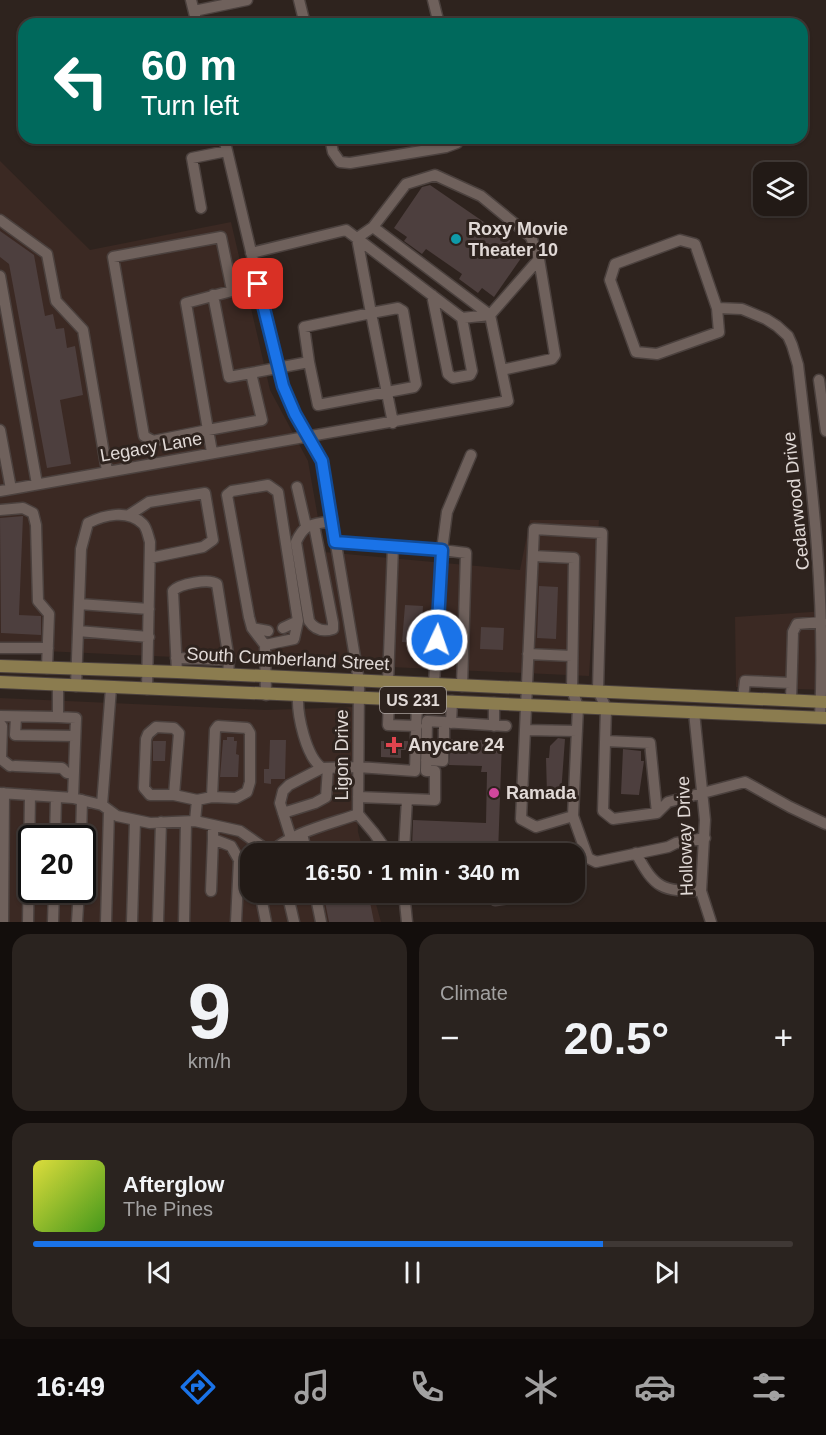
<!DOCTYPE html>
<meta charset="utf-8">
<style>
body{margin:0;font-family:Arial,sans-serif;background:#2a231f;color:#f1f3f6;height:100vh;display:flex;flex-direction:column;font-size:22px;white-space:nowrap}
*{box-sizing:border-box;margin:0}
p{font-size:20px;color:#a2a1a1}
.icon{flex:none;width:33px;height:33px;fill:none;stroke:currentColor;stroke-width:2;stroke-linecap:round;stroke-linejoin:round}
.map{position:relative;height:922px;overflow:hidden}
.details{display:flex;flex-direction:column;gap:12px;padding:12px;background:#130e0c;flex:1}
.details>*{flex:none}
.hud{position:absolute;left:18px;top:18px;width:790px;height:126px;border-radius:18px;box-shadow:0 2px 4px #0004,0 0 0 2px #3f3835;background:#00695c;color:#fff;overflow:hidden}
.tools{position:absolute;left:753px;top:162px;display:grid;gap:12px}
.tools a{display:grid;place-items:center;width:54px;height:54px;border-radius:12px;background:#221a16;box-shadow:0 2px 4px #0004,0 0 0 2px #3f3835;font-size:30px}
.speed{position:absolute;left:18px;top:825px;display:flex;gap:12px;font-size:30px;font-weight:700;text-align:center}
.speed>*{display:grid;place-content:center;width:78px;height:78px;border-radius:50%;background:#221a16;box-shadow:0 2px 4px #0004,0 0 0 2px #3f3835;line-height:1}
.speed .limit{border:3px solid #111;border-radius:9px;background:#fff;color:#111}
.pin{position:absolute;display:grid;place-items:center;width:51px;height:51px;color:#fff;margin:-26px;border-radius:12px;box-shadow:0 3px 9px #0006}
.me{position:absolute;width:66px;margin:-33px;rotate:3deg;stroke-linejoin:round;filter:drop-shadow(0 0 4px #0008)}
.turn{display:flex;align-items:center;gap:21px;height:126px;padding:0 24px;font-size:27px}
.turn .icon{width:78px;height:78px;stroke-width:2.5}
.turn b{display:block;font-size:42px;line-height:51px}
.big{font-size:45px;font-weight:600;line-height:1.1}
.details .widget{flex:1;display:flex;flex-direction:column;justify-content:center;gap:9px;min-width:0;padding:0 21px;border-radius:18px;background:#2a231f}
.details .dial{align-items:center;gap:0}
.dial b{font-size:78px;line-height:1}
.song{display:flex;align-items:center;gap:18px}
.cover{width:72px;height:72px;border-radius:9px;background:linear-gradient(135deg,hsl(60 70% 55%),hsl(100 70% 35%))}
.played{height:6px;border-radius:3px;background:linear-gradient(90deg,#1a73e8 75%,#3f3835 75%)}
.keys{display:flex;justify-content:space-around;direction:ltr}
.heat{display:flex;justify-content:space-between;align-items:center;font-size:33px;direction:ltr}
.details .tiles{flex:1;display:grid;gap:12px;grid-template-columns:1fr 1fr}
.widget:last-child{grid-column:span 2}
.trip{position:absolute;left:240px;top:843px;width:345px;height:60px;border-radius:18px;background:#221a16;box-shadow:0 2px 4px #0004,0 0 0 2px #3f3835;font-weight:600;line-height:60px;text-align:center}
.dock{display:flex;height:96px;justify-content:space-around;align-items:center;background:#0e0a09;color:#a2a1a1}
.dock .icon{width:42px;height:42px}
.dock .selected{color:#1a73e8}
.dock b{font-size:27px;color:#f1f3f6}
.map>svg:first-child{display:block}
.built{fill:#3b2923;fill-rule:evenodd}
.building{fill:#4d3f3e}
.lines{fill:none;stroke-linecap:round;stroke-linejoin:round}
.minor-casing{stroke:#4b413e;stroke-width:13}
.major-casing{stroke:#4b413e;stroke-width:14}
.minor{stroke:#6f615c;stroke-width:10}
.major{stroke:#8b7c4f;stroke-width:12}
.route-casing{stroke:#114b97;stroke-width:15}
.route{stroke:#1a73e8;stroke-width:10}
.culture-dot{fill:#0f9aa8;stroke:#2e231e;stroke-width:2}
.health-dot{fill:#e0444e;stroke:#2e231e;stroke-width:2}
.hotel-dot{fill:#d1479c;stroke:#2e231e;stroke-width:2}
.labels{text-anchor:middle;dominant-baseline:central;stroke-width:6;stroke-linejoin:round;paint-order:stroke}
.shield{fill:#2e231e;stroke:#aba29f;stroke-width:1.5}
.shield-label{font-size:16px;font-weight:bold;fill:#e1d9d6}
.poi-label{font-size:18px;font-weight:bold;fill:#e1d9d6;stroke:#2e231e;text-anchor:start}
.street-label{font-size:18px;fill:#e1d9d6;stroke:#2e231e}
</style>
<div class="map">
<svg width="826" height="922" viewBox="0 0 826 922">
<rect width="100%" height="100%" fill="#2e231e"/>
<path class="built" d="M 0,161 L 90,250 L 231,222 L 270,390 L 308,461 L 324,552 L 520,570 L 530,520 L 599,520 L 589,676 L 0,649 Z
M 826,611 L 826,690 L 736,687 L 735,617 Z
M 0,698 L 266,710 L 354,707 L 358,832 L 364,853 L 250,854 L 250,892 L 373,893 L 381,922 L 0,922 ZM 32,838 L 82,838 L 82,890 L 32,890 Z"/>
<path class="building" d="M 430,185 L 526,251 L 494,297 L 482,288 L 478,293 L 459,279 L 462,274 L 426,249 L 422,254 L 404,241 L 407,237 L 394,228 L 422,187 Z
M 0,231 L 34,255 L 45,316 L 53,314 L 56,329 L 64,328 L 67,348 L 75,346 L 83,395 L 60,400 L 71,464 L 47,468 L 9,264 L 0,257 Z
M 23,516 L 19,615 L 41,616 L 41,635 L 1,633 L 0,518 Z
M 539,586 L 558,587 L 556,639 L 537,638 Z
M 405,605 L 423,606 L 421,643 L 402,642 Z
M 481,627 L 504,628 L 503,650 L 480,649 Z
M 227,737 L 234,737 L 234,741 L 237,741 L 236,754 L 239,755 L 238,777 L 220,777 L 223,740 L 227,740 Z
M 558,738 L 565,739 L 561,794 L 547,794 L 546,758 L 549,758 L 550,746 Z
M 451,739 L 502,741 L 498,854 L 477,852 L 477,849 L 412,847 L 413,820 L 486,823 L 487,772 L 481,772 L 482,766 L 449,765 L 450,752 L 446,746 L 450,743 Z
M 270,740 L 286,740 L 285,779 L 271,779 L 271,784 L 264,783 L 264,769 L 269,769 Z
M 153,741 L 166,741 L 165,761 L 153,761 Z
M 381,741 L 408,741 L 408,750 L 401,750 L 401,758 L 381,757 Z
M 623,749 L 641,751 L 641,761 L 644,761 L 639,795 L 621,794 Z
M 323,892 L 368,892 L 374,922 L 329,922 Z"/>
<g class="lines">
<defs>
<path id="minor" d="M 191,0 L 197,24
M 299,0 L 305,24
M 433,0 L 439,24
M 194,11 L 247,0
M 224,138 L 283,386 L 295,414 L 322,461 L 359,681 L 358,814 L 374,833 L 389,854
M 330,138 L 333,152 L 340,162 L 350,163 L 446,147 L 457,143 L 460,138
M 201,208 L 192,158 L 227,151
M 0,220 L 47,254 L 56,301 L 83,330 L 107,471
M 0,276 L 37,484
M 232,290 L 221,237 L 113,257 L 144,436 L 153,441 L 208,430 L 186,303 L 258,284
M 213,295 L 229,377 L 251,373
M 432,295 L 448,374 L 453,378 L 470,375 L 472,371 L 462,318
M 717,308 L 719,332 L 657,354 L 636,352 L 610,280 L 615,264 L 680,240 L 695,244 L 717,308 L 742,309 L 766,319 L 777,326 L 788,336 L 792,345 L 798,365 C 812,485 826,598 820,718
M 309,362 L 318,405 L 414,387 L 416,384 L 403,311 L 398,308 L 371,313 L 357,238 L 373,227 L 406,184 L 435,175 L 481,196 L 531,237 L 539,259 L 490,315 L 373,227
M 502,370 L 552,359 L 555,355 L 539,259
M 819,380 L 826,431
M 0,430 L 11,489
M 212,452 L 208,430 L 262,420 L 251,373 L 309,362 L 304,327 L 371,313 L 393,423
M 297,487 L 306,526
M 0,491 L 508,401 L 490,315 L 462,318 L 346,230 L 251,253
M 0,510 L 23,508 L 33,513 L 36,525 L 38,601 L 49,614 L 47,668
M 129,515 L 149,502 L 205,493 L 213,540 L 203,547 L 150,558
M 314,525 L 333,623 L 333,629 C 323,632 315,630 309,621 L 296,542 C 305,522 312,525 332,521
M 335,542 L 442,550 L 434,684
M 533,556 L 574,558 L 572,690 L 578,707 L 573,816 L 536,827 L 521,819 C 526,723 529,626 534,529 L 602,533 L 598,690 L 606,708 L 603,811 L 613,819 L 657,813 L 668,802 L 745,782 L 790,807 L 826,824
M 79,604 L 149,609
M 252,628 L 268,631
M 283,628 L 298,621
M 78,631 L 149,637
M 265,645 L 294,639 L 298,621 L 278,492 L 268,485 L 232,491 L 227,495 L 249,617 L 252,628 L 265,645 L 266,695
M 0,648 L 48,648
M 528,654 L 572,656
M 176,658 L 229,660
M 177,672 L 173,591 C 179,584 209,578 217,584 L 229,660 L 228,675
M 388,682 L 393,546
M 58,685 L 58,717 L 76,718 L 73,798
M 76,686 L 81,549 L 88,523 C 104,515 128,509 143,524 C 147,528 148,536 150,542 L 147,689
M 462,686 L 466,553 L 442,550 L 447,512 L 471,455
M 298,696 C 297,715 306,757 322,768
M 743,698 L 745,681 L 791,683
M 389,699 L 388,725 L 417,726
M 791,700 L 793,632 L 797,624 L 822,622
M 694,712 L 705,820 L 701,891 L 711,922
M 0,716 L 58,717
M 16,717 L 15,735 L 75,736
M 451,723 L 452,701
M 0,724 L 2,726 L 1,759 L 10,766
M 494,726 L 494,703
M 525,730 L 577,731
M 444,739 L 444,722
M 605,741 L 650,743 L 657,813
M 426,760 L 443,761 L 443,753
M 15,766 L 62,768 L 67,773
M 0,793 L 73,798 L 102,805 L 111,688
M 174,795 L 179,733 L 174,728 L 156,727 L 148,734 L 146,739 L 144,788 L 150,795 L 174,795 L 197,800 L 195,821
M 358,797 L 435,800 L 435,771 L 426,771 L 427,721 L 506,726
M 197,800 L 212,797 L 236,798 L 247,792 L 250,782 L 250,733 L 247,728 L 218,726 L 215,730 L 212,797
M 102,805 L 117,816 L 150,823 L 195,821 L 240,831 L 270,852
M 283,813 L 315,803 L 326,797 L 328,768
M 573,816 L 588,858 L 596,862 L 668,847 L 676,843 L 705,838
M 213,825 L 213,839 L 231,846 L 239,860 L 236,922
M 302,834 L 307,854
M 55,838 L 56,797
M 81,838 L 82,800
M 291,838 L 280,803 L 283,791 L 289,785 L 322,768 L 358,767 L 415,771 L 417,700
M 636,853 C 655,889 662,891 701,891
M 269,854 C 289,833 330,824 358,814
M 406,854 L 404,850 L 407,799
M 211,891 L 213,839
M 260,892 L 266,922
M 287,892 L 294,922
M 315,892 L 321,922
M 404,892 L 407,922
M 487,892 L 495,900 L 526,896
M 3,922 L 4,793
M 28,922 L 30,795
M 53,922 L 54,890
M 77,922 L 79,890
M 106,922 L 109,810
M 132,922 L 135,820
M 158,922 L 161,822
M 184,922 L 186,822"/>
<path id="major" d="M 0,666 L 177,672 L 826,702
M 0,682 L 826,718"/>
</defs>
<use href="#minor" class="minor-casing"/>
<use href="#major" class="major-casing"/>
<use href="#minor" class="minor"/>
<use href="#major" class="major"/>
</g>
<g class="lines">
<defs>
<path id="route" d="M 258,284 L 283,386 L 295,414 L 322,461 L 335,542 L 442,550 L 437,640"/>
</defs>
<use href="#route" class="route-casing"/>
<use href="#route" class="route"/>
</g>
<circle class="culture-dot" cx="456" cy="239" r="6"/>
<path class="health-dot" d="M391 736h6v6h6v6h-6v6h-6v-6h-6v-6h6z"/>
<circle class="hotel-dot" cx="494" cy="793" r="6"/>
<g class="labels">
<rect class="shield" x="380" y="687" width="66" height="26" rx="4.5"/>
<g class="shield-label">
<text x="413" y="700">US 231</text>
</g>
<g class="poi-label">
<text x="468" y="229">Roxy Movie<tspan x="468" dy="21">Theater 10</tspan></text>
<text x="408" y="745">Anycare 24</text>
<text x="506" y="793">Ramada</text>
</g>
<g class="street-label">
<text transform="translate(151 447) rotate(-10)">Legacy Lane</text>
<text transform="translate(796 501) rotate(-96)">Cedarwood Drive</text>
<text transform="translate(288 659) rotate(3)">South Cumberland Street</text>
<text transform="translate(342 755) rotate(-90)">Ligon Drive</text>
<text transform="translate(685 836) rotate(-92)">Holloway Drive</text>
</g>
</g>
</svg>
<div class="tools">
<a><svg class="icon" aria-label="layers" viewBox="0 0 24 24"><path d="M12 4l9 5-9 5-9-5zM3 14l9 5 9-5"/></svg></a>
</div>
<div class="speed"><div class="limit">20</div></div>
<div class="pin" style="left:258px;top:284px;background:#d93025"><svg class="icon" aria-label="arrive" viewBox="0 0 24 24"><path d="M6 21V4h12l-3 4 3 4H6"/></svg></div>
<svg class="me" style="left:437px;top:640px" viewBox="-20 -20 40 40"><circle r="17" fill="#1a73e8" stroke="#fff" stroke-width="3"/><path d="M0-11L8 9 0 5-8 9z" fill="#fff"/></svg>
<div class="trip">16:50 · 1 min · 340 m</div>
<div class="hud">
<div class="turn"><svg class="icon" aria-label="left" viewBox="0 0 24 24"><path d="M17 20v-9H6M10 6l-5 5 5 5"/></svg><div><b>60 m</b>Turn left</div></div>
</div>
</div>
<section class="details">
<div class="tiles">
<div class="widget dial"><b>9</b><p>km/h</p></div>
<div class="widget"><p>Climate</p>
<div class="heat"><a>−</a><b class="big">20.5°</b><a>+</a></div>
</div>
<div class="widget">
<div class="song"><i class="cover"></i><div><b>Afterglow</b><p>The Pines</p></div></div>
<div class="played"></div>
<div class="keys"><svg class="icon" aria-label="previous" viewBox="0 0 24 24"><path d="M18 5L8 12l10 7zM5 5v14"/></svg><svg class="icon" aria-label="pause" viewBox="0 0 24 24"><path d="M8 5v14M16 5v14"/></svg><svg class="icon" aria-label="next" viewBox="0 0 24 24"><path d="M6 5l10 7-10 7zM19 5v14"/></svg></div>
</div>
</div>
</section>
<nav class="dock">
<b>16:49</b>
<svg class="icon selected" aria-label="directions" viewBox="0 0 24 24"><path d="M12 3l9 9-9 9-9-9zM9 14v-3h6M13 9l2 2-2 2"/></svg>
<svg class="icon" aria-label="music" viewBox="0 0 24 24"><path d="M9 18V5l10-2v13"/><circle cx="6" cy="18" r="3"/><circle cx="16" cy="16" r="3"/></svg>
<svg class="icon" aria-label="phone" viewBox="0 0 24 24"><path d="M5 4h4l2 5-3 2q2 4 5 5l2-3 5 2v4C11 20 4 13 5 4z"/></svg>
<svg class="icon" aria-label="climate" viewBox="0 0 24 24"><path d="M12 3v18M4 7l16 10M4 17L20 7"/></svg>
<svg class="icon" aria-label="car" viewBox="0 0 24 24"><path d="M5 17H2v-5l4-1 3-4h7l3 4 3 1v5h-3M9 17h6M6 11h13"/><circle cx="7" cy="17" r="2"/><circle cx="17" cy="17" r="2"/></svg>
<svg class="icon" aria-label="filters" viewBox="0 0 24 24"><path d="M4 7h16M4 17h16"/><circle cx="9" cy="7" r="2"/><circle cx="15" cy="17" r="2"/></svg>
</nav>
